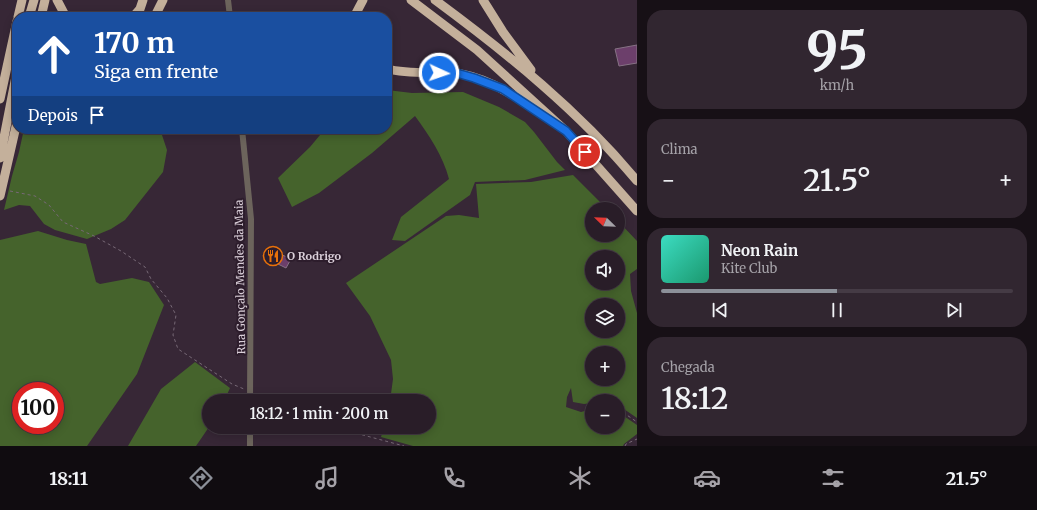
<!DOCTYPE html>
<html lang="pt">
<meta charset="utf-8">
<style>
body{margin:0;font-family:Merriweather,serif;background:#312630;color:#f1f3f6;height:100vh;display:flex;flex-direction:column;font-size:15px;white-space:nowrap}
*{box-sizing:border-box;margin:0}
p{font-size:13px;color:#a5a2a8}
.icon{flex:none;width:22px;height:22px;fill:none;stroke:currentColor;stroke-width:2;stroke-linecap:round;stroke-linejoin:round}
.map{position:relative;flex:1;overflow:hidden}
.sheet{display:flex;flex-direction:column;gap:10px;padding:10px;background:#171016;width:400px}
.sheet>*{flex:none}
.top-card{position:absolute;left:12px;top:12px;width:380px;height:122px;border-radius:16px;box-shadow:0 2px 10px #0003,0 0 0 1px #453b45;background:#1a4fa0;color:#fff;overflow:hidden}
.needle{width:26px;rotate:293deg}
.controls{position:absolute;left:585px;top:202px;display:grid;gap:8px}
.controls a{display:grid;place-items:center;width:40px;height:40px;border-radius:50%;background:#291d28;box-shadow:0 2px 10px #0003,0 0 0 1px #453b45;font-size:20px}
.speed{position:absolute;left:12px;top:382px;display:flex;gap:8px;font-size:20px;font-weight:700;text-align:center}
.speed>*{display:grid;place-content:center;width:52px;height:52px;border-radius:50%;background:#291d28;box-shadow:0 2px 10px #0003,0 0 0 1px #453b45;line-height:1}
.speed .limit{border:6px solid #d22;background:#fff;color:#111}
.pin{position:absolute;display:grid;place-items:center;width:34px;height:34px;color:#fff;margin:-17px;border:2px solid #fff;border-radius:50%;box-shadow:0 1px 4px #0007}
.me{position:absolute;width:44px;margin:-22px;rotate:93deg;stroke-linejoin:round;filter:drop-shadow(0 0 3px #0008)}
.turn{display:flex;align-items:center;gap:14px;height:84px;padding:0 16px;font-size:18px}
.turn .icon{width:52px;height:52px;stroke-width:2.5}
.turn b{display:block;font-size:28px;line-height:34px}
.then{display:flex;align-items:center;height:38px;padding:0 16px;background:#0003;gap:8px;font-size:15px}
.big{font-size:30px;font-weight:600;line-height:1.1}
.sheet .widget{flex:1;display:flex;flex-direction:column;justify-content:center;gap:6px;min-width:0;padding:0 14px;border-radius:16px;background:#312630}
.sheet .dial{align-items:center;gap:0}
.dial b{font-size:52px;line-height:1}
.song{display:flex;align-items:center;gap:12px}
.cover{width:48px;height:48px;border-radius:6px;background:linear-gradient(135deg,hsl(170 70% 55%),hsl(160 70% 35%))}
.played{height:4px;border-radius:2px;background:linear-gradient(90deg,#8c9099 50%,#453b45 50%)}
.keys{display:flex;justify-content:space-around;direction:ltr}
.heat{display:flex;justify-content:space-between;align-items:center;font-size:22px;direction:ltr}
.trip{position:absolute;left:202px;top:394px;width:234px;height:40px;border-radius:20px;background:#291d28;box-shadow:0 2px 10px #0003,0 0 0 1px #453b45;font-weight:600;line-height:40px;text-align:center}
.menu{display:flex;height:64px;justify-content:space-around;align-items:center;background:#100c10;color:#a5a2a8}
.menu .icon{width:28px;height:28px}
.menu .on{color:#8c9099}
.menu b{font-size:18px;color:#f1f3f6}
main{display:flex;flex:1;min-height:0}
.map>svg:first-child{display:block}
.forest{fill:#45632c;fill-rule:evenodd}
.building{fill:#6c3f6b;stroke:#867285}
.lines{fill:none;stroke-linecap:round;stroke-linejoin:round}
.path{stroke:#776976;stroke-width:1;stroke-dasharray:3 3;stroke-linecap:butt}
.minor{stroke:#6c645c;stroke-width:6}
.highway{stroke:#c4b09b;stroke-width:9}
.route-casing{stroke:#114b97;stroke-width:10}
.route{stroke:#1a73e8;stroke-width:7}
.labels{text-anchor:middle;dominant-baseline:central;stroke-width:4;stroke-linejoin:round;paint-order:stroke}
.poi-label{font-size:11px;font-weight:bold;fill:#dacfd9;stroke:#2d1d2c;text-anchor:start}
.street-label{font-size:11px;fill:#dacfd9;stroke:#2d1d2c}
</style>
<main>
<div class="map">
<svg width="637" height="446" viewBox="0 0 637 446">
<rect width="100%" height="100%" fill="#372736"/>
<path class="forest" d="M 387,90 L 412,93 L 463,92 L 499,107 L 525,122 L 534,132 L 557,162 L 565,170 L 525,180 L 475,182 L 470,195 L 405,241 L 392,240 L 401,217 L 449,179 C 443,156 429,135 415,116 L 372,153 L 319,193 L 292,207 L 278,178 L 310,147 L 325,129 L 387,129 Z
M 24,129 L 160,129 L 167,150 L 163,172 L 125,220 L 111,229 L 87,239 L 55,230 L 44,224 L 30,206 L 19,205 L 4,210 L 12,176 L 19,152 Z
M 573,175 L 607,209 L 592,209 L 592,235 L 618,235 L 618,221 L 637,241 L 637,269 L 630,274 L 631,291 L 637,313 L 637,418 L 618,405 L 618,401 L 611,401 L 609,399 L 604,401 L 592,401 L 592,403 L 584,404 L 573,402 L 571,388 L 567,397 L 566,407 L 581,412 L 592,409 L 592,427 L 618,427 L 618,412 L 637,425 L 637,434 L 624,444 L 623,446 L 413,446 L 381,437 L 384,427 L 429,427 L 429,401 L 390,401 L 393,379 L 391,360 L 370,316 L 346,283 L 446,216 L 459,215 L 479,218 L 476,184 L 531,182 ZM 592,257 L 618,257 L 618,283 L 592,283 ZM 592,305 L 618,305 L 618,331 L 592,331 ZM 592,353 L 618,353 L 618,379 L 592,379 Z
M 38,231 L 67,240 L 86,244 L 96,282 L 100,284 L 132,278 L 149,282 L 164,305 L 137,374 L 87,446 L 0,446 L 0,240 ZM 21,391 L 55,391 L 55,425 L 21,425 Z
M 195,362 L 230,388 L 224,401 L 209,401 L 209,427 L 196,446 L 128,446 L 161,389 Z"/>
<path class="building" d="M 637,45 L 637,63 L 619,66 L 615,49 Z
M 276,252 L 291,259 L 286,268 L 272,261 Z"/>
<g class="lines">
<path class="path" d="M 10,191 L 35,196 L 49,205 L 63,222 L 94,236 L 121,251 L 145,267 L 151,279 L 167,298 L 176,315 L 173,335 L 178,349 L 232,384 L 244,389
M 618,409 L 637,422
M 333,427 L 404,446
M 625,446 L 626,444 L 637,439"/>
<path class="minor" d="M 228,0 L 230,17
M 242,129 L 251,219 L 250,401
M 250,446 L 250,427"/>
<path class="highway" d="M 57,0 L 66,17
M 411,0 L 477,50 L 566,131 L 637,211
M 435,0 C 508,54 579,111 637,181
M 483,0 L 503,32 L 531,70
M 18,17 L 22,0
M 29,17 L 34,0
M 41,17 L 45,0
M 133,17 L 140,9 L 143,0
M 153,17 L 156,14 L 163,0
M 354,17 L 363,0
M 387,69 C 411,75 436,71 461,74 C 489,79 515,95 538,112
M 0,99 L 17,21
M 0,158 L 17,71
M 0,196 L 17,122"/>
</g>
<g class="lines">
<defs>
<path id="route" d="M 439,73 L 460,74 L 474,78 L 503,89 L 566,131 L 585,152"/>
</defs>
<use href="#route" class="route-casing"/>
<use href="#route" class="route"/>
</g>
<defs>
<symbol id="restaurant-ring" viewBox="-11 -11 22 22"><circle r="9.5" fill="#2d1d2c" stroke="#e8710a" stroke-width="1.5"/><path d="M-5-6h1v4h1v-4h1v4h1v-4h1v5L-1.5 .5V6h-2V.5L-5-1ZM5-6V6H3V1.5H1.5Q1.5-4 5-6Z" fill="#e8710a"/></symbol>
</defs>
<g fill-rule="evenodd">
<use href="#restaurant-ring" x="262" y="245" width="22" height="22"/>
</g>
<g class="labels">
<g class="poi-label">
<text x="287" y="256">O Rodrigo</text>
</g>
<g class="street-label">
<text transform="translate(240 277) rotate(-91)">Rua Gonçalo Mendes da Maia</text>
</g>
</g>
</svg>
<div class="controls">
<a><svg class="needle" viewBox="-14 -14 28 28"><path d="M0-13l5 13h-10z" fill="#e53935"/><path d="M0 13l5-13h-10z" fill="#a5a2a8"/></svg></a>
<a><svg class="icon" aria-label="sound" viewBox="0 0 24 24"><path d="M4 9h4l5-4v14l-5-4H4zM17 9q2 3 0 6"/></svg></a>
<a><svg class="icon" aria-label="layers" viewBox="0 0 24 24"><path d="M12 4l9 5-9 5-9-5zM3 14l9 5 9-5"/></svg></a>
<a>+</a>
<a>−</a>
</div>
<div class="speed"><div class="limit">100</div></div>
<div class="pin" style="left:585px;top:152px;background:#d93025"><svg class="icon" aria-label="arrive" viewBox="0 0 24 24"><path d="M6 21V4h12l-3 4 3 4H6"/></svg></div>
<svg class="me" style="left:439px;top:73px" viewBox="-20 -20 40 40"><circle r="17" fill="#1a73e8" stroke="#fff" stroke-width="3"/><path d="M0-11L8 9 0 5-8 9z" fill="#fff"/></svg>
<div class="trip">18:12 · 1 min · 200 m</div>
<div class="top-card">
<div class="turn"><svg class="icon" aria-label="ahead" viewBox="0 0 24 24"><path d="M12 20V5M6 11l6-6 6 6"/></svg><div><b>170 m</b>Siga em frente</div></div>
<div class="then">Depois<svg class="icon" aria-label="arrive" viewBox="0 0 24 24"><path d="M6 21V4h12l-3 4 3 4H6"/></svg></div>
</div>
</div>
<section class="sheet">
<div class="widget dial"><b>95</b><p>km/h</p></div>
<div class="widget"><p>Clima</p>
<div class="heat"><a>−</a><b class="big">21.5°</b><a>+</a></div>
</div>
<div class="widget">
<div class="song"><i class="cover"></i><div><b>Neon Rain</b><p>Kite Club</p></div></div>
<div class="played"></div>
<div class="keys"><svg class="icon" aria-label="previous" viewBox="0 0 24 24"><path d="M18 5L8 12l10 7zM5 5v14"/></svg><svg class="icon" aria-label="pause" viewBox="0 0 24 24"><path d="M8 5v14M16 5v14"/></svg><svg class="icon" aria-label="next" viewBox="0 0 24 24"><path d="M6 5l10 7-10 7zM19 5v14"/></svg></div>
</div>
<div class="widget"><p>Chegada</p><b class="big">18:12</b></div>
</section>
</main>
<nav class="menu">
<b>18:11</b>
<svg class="icon on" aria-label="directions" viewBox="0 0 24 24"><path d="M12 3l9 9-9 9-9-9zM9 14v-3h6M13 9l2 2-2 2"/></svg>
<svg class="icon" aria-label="music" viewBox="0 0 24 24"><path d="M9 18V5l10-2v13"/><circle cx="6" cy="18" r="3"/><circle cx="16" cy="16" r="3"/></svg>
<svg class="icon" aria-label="phone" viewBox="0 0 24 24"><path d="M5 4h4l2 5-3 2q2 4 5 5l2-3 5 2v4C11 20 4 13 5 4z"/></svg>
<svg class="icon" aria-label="climate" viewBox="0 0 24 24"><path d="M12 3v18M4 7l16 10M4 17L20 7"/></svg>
<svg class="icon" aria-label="car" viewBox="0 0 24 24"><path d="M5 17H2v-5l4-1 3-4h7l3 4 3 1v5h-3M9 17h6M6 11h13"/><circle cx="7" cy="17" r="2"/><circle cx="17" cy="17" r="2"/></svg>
<svg class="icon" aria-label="filters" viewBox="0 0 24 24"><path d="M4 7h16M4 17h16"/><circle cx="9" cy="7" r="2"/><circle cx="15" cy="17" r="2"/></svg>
<b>21.5°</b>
</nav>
